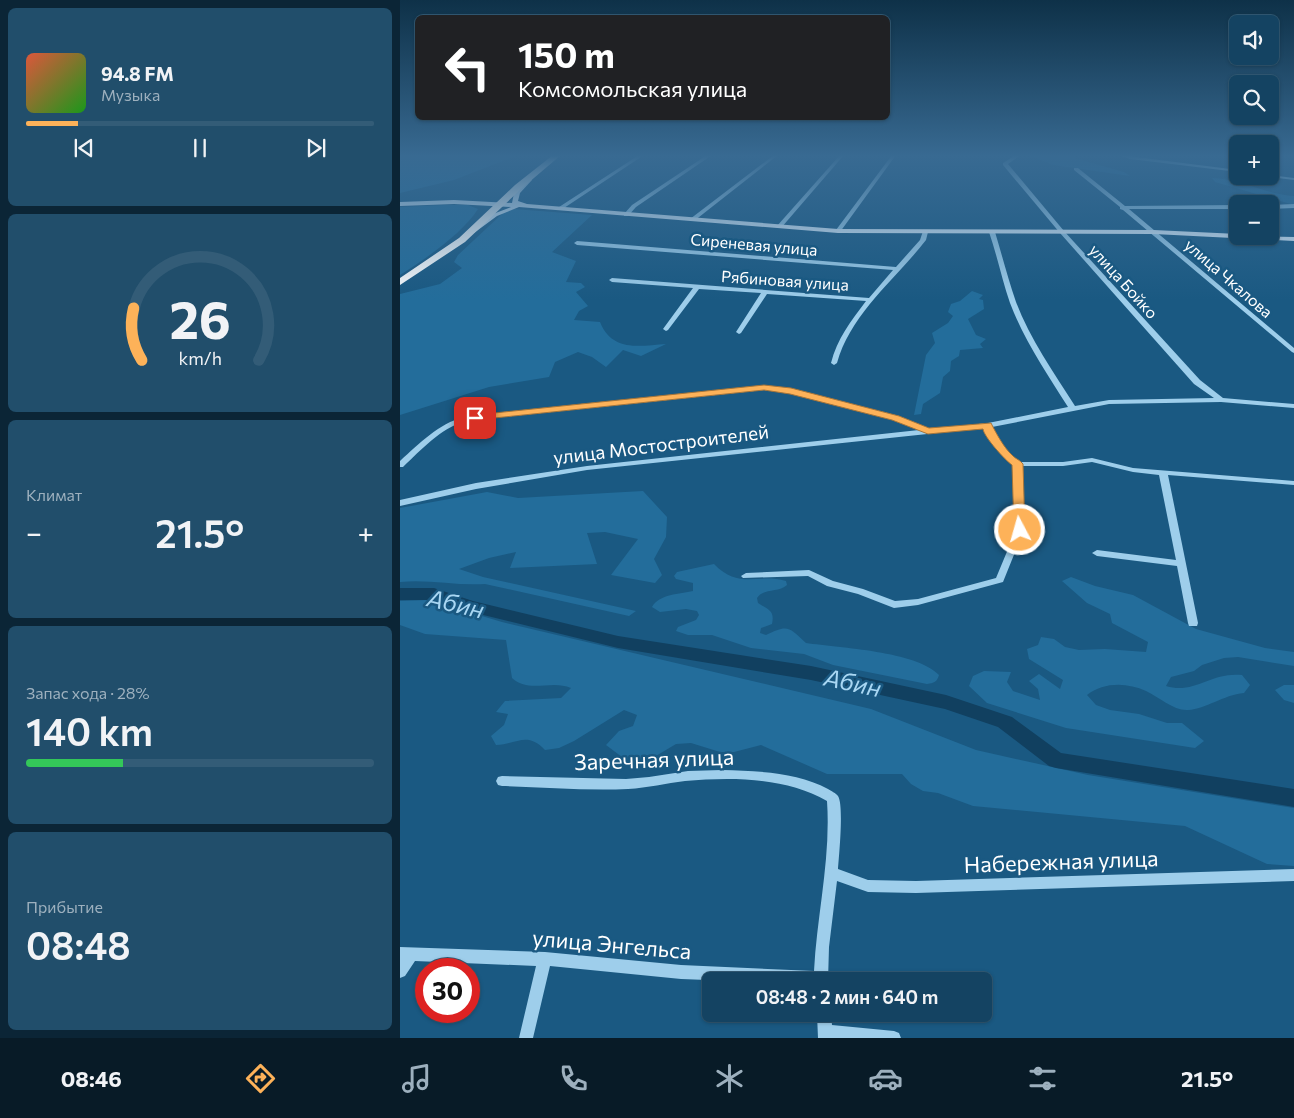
<!DOCTYPE html>
<html lang="ru">
<meta charset="utf-8">
<style>
body{margin:0;font-family:Commissioner,sans-serif;background:#214e6b;color:#f1f3f6;height:100vh;display:flex;flex-direction:column;font-size:19px;white-space:nowrap}
*{box-sizing:border-box;margin:0}
p{font-size:16px;color:#9db0be}
.icon{flex:none;width:28px;height:28px;fill:none;stroke:currentColor;stroke-width:2;stroke-linecap:round;stroke-linejoin:round}
.map{position:relative;flex:1;overflow:hidden}
.side{display:flex;flex-direction:column;gap:8px;padding:8px;background:#0b2536;width:400px}
.side>*{flex:none}
.guide{position:absolute;left:15px;top:15px;width:475px;height:105px;border-radius:8px;box-shadow:0 1px 4px #0004,0 0 0 1px #335c77;background:#202124;color:#fff;overflow:hidden}
.buttons{position:absolute;left:829px;top:15px;display:grid;gap:10px}
.buttons a{display:grid;place-items:center;width:50px;height:50px;border-radius:8px;background:#144362;box-shadow:0 1px 4px #0004,0 0 0 1px #335c77;font-size:25px}
.speed{position:absolute;left:15px;top:958px;display:flex;gap:10px;font-size:25px;font-weight:700;text-align:center}
.speed>*{display:grid;place-content:center;width:65px;height:65px;border-radius:50%;background:#144362;box-shadow:0 1px 4px #0004,0 0 0 1px #335c77;line-height:1}
.speed .limit{border:8px solid #d22;background:#fff;color:#111}
.pin{position:absolute;display:grid;place-items:center;width:42px;height:42px;color:#fff;margin:-21px;border-radius:10px;box-shadow:0 2px 8px #0006}
.me{position:absolute;width:55px;margin:-28px;rotate:354deg;stroke-linejoin:round;filter:drop-shadow(0 0 4px #0008)}
.turn{display:flex;align-items:center;gap:18px;height:105px;padding:0 20px;font-size:22px}
.turn .icon{width:65px;height:65px;stroke-width:2.5}
.turn b{display:block;font-size:35px;line-height:42px}
.big{font-size:38px;font-weight:600;line-height:1.1}
.side .widget{flex:1;display:flex;flex-direction:column;justify-content:center;gap:8px;min-width:0;padding:0 18px;border-radius:8px;background:#214e6b}
.side .dial{align-items:center;gap:0}
.dial svg{height:130px;overflow:visible;fill:none;stroke:#335c77;stroke-width:7;stroke-linecap:round;text-anchor:middle}
.dial text{fill:#f1f3f6;stroke:none}
.song{display:flex;align-items:center;gap:15px}
.cover{width:60px;height:60px;border-radius:8px;background:linear-gradient(135deg,hsl(10 70% 55%),hsl(120 70% 35%))}
.played{height:5px;border-radius:2px;background:linear-gradient(90deg,#fdb259 15%,#335c77 15%)}
.keys{display:flex;justify-content:space-around;direction:ltr}
.heat{display:flex;justify-content:space-between;align-items:center;font-size:28px;direction:ltr}
.charge{height:8px;border-radius:4px;background:linear-gradient(90deg,#34c759 28%,#335c77 0)}
.trip{position:absolute;left:302px;top:972px;width:290px;height:50px;border-radius:8px;background:#144362;box-shadow:0 1px 4px #0004,0 0 0 1px #335c77;font-weight:600;line-height:50px;text-align:center}
.tab-bar{display:flex;height:80px;justify-content:space-around;align-items:center;background:#081b27;color:#9db0be}
.tab-bar .icon{width:35px;height:35px}
.tab-bar .current{color:#fdb259}
.tab-bar b{font-size:22px;color:#f1f3f6}
main{display:flex;flex:1;min-height:0}
.map>svg:first-child{display:block}
.green{fill:#236d9b}
.lines{fill:none;stroke-linecap:round;stroke-linejoin:round}
.river{fill:#114060;fill-rule:evenodd}
.minor{fill:#9eceeb;fill-rule:evenodd}
.major{fill:#e2f2ff;fill-rule:evenodd}
.highway{fill:#fff;fill-rule:evenodd}
.route{fill:#fdb259;stroke:#a4743a}
.labels{text-anchor:middle;dominant-baseline:central;stroke-width:5;stroke-linejoin:round;paint-order:stroke}
.far-street-label{font-size:16px;fill:#fff;stroke:#1a5982}
.street-label{font-size:19px;fill:#fff;stroke:#1a5982}
.near-street-label{font-size:22px;fill:#fff;stroke:#1a5982}
.near-water-label{font-size:24px;font-style:italic;fill:#a9d7f3;stroke:#1a5982}
</style>
<main>
<section class="side">
<div class="widget">
<div class="song"><i class="cover"></i><div><b>94.8 FM</b><p>Музыка</p></div></div>
<div class="played"></div>
<div class="keys"><svg class="icon" aria-label="previous" viewBox="0 0 24 24"><path d="M18 5L8 12l10 7zM5 5v14"/></svg><svg class="icon" aria-label="pause" viewBox="0 0 24 24"><path d="M8 5v14M16 5v14"/></svg><svg class="icon" aria-label="next" viewBox="0 0 24 24"><path d="M6 5l10 7-10 7zM19 5v14"/></svg></div>
</div>
<div class="widget dial"><svg viewBox="0 0 100 80">
<path d="M14 69A42 42 0 1 1 86 69"/>
<path d="M14 69A42 42 0 0 1 9 37" stroke="#fdb259"/>
<text x="50" y="56" font-size="32" font-weight="700">26</text>
<text x="50" y="72" font-size="11">km/h</text>
</svg></div>
<div class="widget"><p>Климат</p>
<div class="heat"><a>−</a><b class="big">21.5°</b><a>+</a></div>
</div>
<div class="widget"><p>Запас хода · 28%</p><b class="big">140 km</b><div class="charge"></div></div>
<div class="widget"><p>Прибытие</p><b class="big">08:48</b></div>
</section>
<div class="map">
<svg width="894" height="1038" viewBox="0 0 894 1038">
<rect width="100%" height="100%" fill="#1a5982"/>
<path class="green" d="M 0,155 L 118,155 L 54,180 L 0,193 Z
M 629,155 L 673,155 L 674,158 L 724,172 L 730,176 L 653,165 Z
M 812,178 C 841,179 865,194 894,196 L 894,205 L 815,182 Z
M 44,205 L 68,205 L 78,209 C 63,233 24,260 0,275 L 0,207 Z
M 114,209 L 192,215 L 152,252 L 176,261 L 166,282 L 181,283 L 185,287 L 176,292 L 188,306 L 179,311 L 174,320 L 200,322 C 212,352 239,346 266,344 L 241,356 L 223,350 L 206,367 L 192,357 L 178,352 L 155,362 L 149,377 L 89,387 L 0,415 L 0,294 L 40,284 L 62,268 L 54,262 L 58,255 L 104,212 Z
M 572,291 L 583,295 L 579,299 L 583,300 L 584,309 L 568,319 L 576,335 L 586,339 L 580,344 L 583,348 L 560,350 L 559,356 L 551,361 L 550,371 L 543,377 L 540,393 L 523,404 L 521,414 L 514,415 L 526,355 L 535,343 L 532,333 L 548,323 L 553,316 L 548,312 L 551,304 L 560,301 Z
M 243,491 L 267,517 L 266,537 L 254,559 L 262,575 L 255,583 L 211,575 L 238,539 L 205,532 L 187,533 L 197,564 L 110,568 L 116,552 L 89,558 L 59,569 L 83,577 L 236,611 L 229,616 L 85,584 C 57,586 29,579 0,582 L 0,508 L 87,492 L 118,498 Z
M 314,564 C 339,590 357,573 386,581 L 387,585 C 378,593 363,588 357,598 L 358,603 C 368,610 375,610 372,624 L 361,628 L 360,633 L 366,635 C 388,624 389,627 406,643 C 440,648 516,651 539,675 C 537,682 534,683 527,684 L 433,665 L 404,654 L 351,648 L 312,635 L 288,635 L 276,631 L 278,627 L 296,620 L 299,615 L 297,611 L 286,609 L 260,612 L 252,607 C 259,594 280,594 293,591 L 293,583 L 276,579 L 274,576 L 277,572 Z
M 671,577 L 695,586 L 733,595 L 796,629 L 865,648 L 894,652 L 894,666 L 838,657 L 824,658 L 802,665 L 794,671 L 771,677 L 766,686 C 794,695 810,672 842,675 L 850,685 L 844,693 C 823,695 806,709 788,710 C 774,711 759,697 746,691 C 727,682 703,682 687,695 L 696,705 L 710,710 L 739,714 L 767,723 L 782,723 L 804,741 L 795,748 L 666,728 L 587,703 L 569,686 L 573,676 L 584,671 L 611,672 L 607,682 L 613,691 L 640,700 L 638,689 L 629,681 L 639,674 L 660,689 L 663,680 L 629,659 L 627,649 L 638,645 L 641,637 L 654,639 L 665,647 L 679,650 L 705,649 L 746,652 L 748,642 L 712,623 L 710,614 L 687,603 L 662,581 Z
M 28,600 L 102,622 L 471,709 L 576,750 L 688,775 L 894,808 L 894,866 L 867,864 L 785,826 L 573,806 L 538,793 L 523,791 L 511,784 L 502,774 L 427,774 L 361,745 L 334,752 L 320,752 L 291,743 L 276,744 L 239,766 L 226,760 L 206,745 L 219,731 L 233,726 L 237,715 L 224,710 L 174,741 L 159,748 L 145,750 C 127,731 118,744 96,745 L 91,736 L 104,725 L 108,714 L 96,712 L 105,701 L 161,698 L 171,688 C 151,679 130,694 112,678 L 106,640 L 25,634 L 0,625 L 0,601 Z
M 884,685 L 894,685 L 894,703 L 884,700 L 875,690 Z"/>
<g class="lines">
<path class="river" d="M 0,588 L 34,588 L 73,601 L 218,636 L 411,666 L 546,695 L 612,717 L 661,753 L 894,789 L 894,807 L 656,768 L 649,766 L 598,727 L 545,709 L 411,680 L 218,648 L 71,612 L 33,600 L 0,600 Z"/>
<path class="minor" d="M 239,155 L 244,155 L 161,210 L 156,209 Z
M 307,155 L 312,155 L 236,207 L 228,216 L 224,216 L 224,214 L 232,205 Z
M 374,155 L 378,155 L 294,221 L 290,221 L 290,219 Z
M 440,155 L 444,155 L 381,228 L 377,228 L 377,226 Z
M 492,155 L 496,155 L 440,232 L 436,232 L 436,230 Z
M 616,155 L 621,155 L 608,164 L 664,231 L 800,380 L 823,398 L 894,404 L 894,408 L 821,402 L 709,404 L 592,427 C 593,437 610,455 619,462 L 663,462 L 692,458 L 733,468 L 894,481 L 894,485 L 768,475 L 798,623 L 797,626 L 789,626 L 788,623 L 777,566 L 697,556 L 692,553 L 697,550 L 776,560 L 759,475 L 733,472 L 692,462 L 663,466 L 621,466 L 624,530 L 603,582 L 518,605 L 494,608 L 458,594 L 427,586 L 408,576 L 343,578 L 341,576 L 346,573 L 409,570 L 433,581 L 463,589 L 495,601 L 518,599 L 596,578 L 616,530 L 613,465 C 604,458 586,438 584,428 L 187,470 L 76,489 L 0,506 L 0,500 L 76,483 L 187,466 L 519,430 L 493,420 L 391,393 L 364,390 L 65,421 C 40,429 22,449 3,467 L 0,467 L 0,461 C 20,443 38,424 64,417 L 364,386 L 391,389 L 499,416 L 530,429 L 588,423 L 668,407 C 647,374 624,340 610,303 C 602,280 597,255 589,232 L 592,230 L 595,232 C 602,255 608,279 616,302 C 630,339 654,373 675,406 L 709,400 L 814,398 L 794,384 L 660,233 L 603,165 L 603,163 Z
M 720,155 L 838,170 L 838,172 L 730,159 Z
M 674,168 L 678,168 L 725,206 L 838,205 L 838,209 L 729,209 L 894,348 L 894,353 L 892,352 L 723,210 L 720,209 L 720,207 L 674,170 Z
M 870,175 L 894,178 L 894,180 L 862,176 Z
M 894,204 L 894,208 L 870,209 L 870,205 Z
M 523,231 L 528,232 L 526,240 C 496,279 451,313 437,363 L 434,365 L 431,363 C 437,339 451,321 466,301 L 367,294 L 341,333 L 339,334 L 336,332 L 361,293 L 299,289 L 268,330 L 266,331 L 263,329 L 293,288 L 212,282 L 209,280 L 212,278 L 469,298 L 493,270 L 177,245 L 174,243 L 177,241 L 496,267 L 520,240 Z
M 322,770 C 357,771 397,772 428,789 C 431,791 436,793 438,796 C 444,805 439,856 438,869 L 468,880 L 516,881 L 894,869 L 894,881 L 516,893 L 468,892 L 437,881 L 429,947 L 428,981 L 333,981 L 281,979 L 150,966 L 133,1038 L 119,1038 L 136,966 L 15,961 L 5,976 L 0,978 L 0,947 L 145,952 L 281,965 L 414,971 C 417,914 431,858 427,801 C 386,777 331,777 285,781 C 266,783 248,788 228,789 C 186,791 144,787 102,786 L 98,785 L 96,781 L 98,777 L 102,776 L 226,779 L 249,777 L 288,771 Z
M 417,1014 L 431,1014 L 432,1025 L 494,1031 L 499,1033 L 501,1038 L 418,1038 Z"/>
<path class="major" d="M 129,178 L 132,180 L 120,193 L 118,201 L 127,204 L 438,229 L 754,230 L 838,234 L 838,236 L 894,237 L 894,241 L 754,234 L 438,233 L 119,207 L 97,216 L 74,233 L 71,231 L 72,230 L 93,214 L 111,207 L 54,204 L 0,206 L 0,202 L 54,200 L 112,203 L 114,193 Z"/>
<path class="highway" d="M 153,155 L 161,155 L 121,189 L 65,242 L 0,285 L 0,278 L 59,238 L 115,185 Z"/>
</g>
<linearGradient id="sky" x2="0" y2="1"><stop stop-color="#0e3148"/><stop offset="0.52" stop-color="#386a92"/><stop offset="1" stop-color="#386a92" stop-opacity="0"/></linearGradient>
<rect width="894" height="300" fill="url(#sky)"/>
<path class="route" d="M 364,385 L 391,388 L 499,416 L 529,428 L 591,423 C 596,433 604,448 613,456 C 616,459 620,460 623,464 L 625,530 L 620,534 L 614,530 L 612,465 C 605,460 584,437 583,429 L 528,434 L 492,420 L 390,394 L 364,390 L 75,420 L 70,418 L 75,415 Z"/>
<g class="labels">
<g class="far-street-label">
<text transform="translate(354 244) rotate(5)">Сиреневая улица</text>
<text transform="translate(829 278) rotate(41)">улица Чкалова</text>
<text transform="translate(385 280) rotate(4)">Рябиновая улица</text>
<text transform="translate(724 281) rotate(48)">улица Бойко</text>
</g>
<g class="street-label">
<text transform="translate(261 444) rotate(-7)">улица Мостостроителей</text>
</g>
<g class="near-street-label">
<text transform="translate(254 759) rotate(-2)">Заречная улица</text>
<text transform="translate(661 861) rotate(-2)">Набережная улица</text>
<text transform="translate(212 944) rotate(5)">улица Энгельса</text>
</g>
<g class="near-water-label">
<text transform="translate(56 603) rotate(13)">Абин</text>
<text transform="translate(453 682) rotate(12)">Абин</text>
</g>
</g>
</svg>
<div class="buttons">
<a><svg class="icon" aria-label="sound" viewBox="0 0 24 24"><path d="M4 9h4l5-4v14l-5-4H4zM17 9q2 3 0 6"/></svg></a>
<a><svg class="icon" aria-label="search" viewBox="0 0 24 24"><circle cx="10" cy="10" r="6"/><path d="M15 15l6 6"/></svg></a>
<a>+</a>
<a>−</a>
</div>
<div class="speed"><div class="limit">30</div></div>
<div class="pin" style="left:75px;top:418px;background:#d93025"><svg class="icon" aria-label="arrive" viewBox="0 0 24 24"><path d="M6 21V4h12l-3 4 3 4H6"/></svg></div>
<svg class="me" style="left:620px;top:530px" viewBox="-20 -20 40 40"><circle r="17" fill="#fdb259" stroke="#fff" stroke-width="3"/><path d="M0-11L8 9 0 5-8 9z" fill="#fff"/></svg>
<div class="trip">08:48 · 2 мин · 640 m</div>
<div class="guide">
<div class="turn"><svg class="icon" aria-label="left" viewBox="0 0 24 24"><path d="M17 20v-9H6M10 6l-5 5 5 5"/></svg><div><b>150 m</b>Комсомольская улица</div></div>
</div>
</div>
</main>
<nav class="tab-bar">
<b>08:46</b>
<svg class="icon current" aria-label="directions" viewBox="0 0 24 24"><path d="M12 3l9 9-9 9-9-9zM9 14v-3h6M13 9l2 2-2 2"/></svg>
<svg class="icon" aria-label="music" viewBox="0 0 24 24"><path d="M9 18V5l10-2v13"/><circle cx="6" cy="18" r="3"/><circle cx="16" cy="16" r="3"/></svg>
<svg class="icon" aria-label="phone" viewBox="0 0 24 24"><path d="M5 4h4l2 5-3 2q2 4 5 5l2-3 5 2v4C11 20 4 13 5 4z"/></svg>
<svg class="icon" aria-label="climate" viewBox="0 0 24 24"><path d="M12 3v18M4 7l16 10M4 17L20 7"/></svg>
<svg class="icon" aria-label="car" viewBox="0 0 24 24"><path d="M5 17H2v-5l4-1 3-4h7l3 4 3 1v5h-3M9 17h6M6 11h13"/><circle cx="7" cy="17" r="2"/><circle cx="17" cy="17" r="2"/></svg>
<svg class="icon" aria-label="filters" viewBox="0 0 24 24"><path d="M4 7h16M4 17h16"/><circle cx="9" cy="7" r="2"/><circle cx="15" cy="17" r="2"/></svg>
<b>21.5°</b>
</nav>
